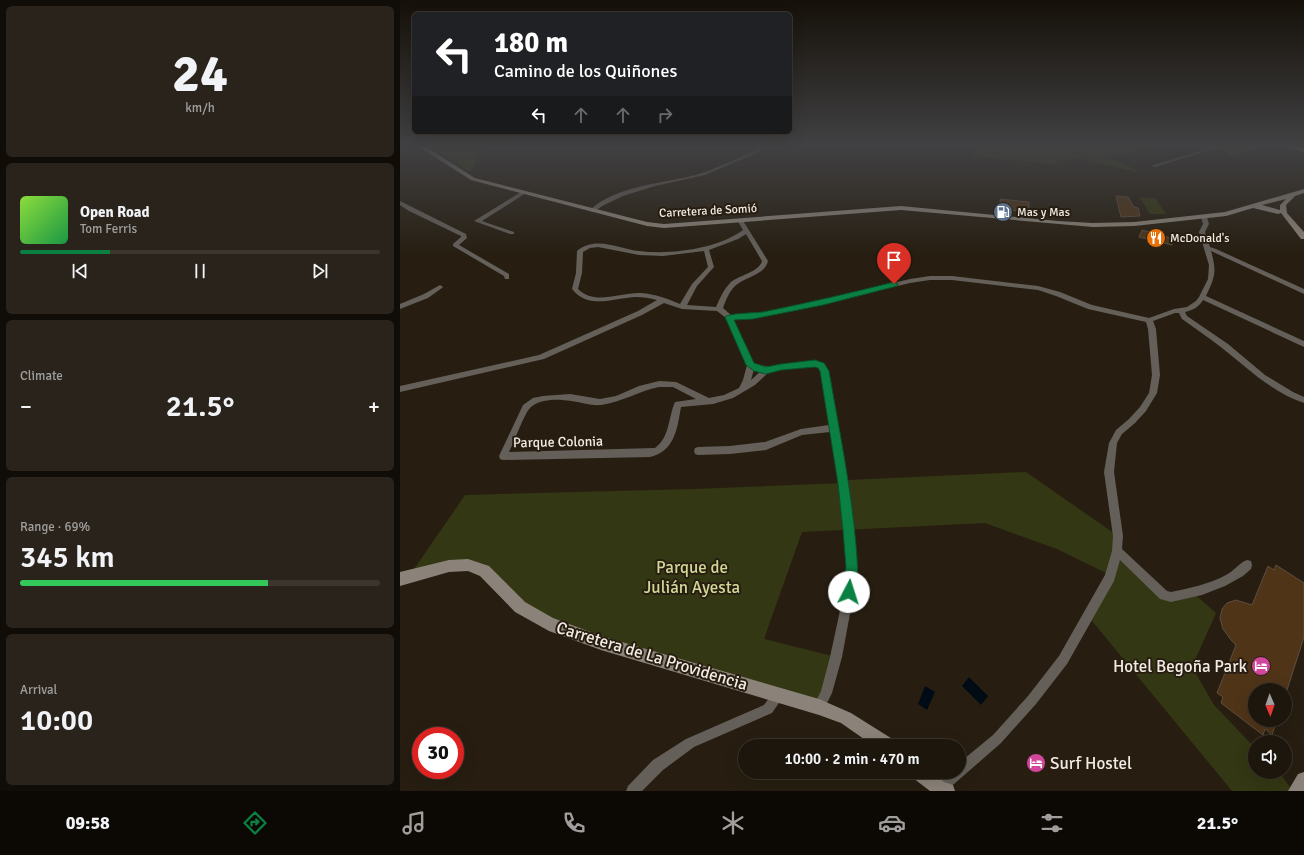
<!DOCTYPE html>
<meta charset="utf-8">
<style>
body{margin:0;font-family:Signika,sans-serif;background:#2a231b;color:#f1f3f6;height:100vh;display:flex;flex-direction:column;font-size:15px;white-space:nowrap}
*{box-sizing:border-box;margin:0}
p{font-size:13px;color:#a09f9d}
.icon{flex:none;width:22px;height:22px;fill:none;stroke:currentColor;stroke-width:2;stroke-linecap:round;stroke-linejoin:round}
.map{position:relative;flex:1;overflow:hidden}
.side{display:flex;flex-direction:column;gap:6px;padding:6px;background:#100c07;width:400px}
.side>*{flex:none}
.top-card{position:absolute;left:12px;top:12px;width:380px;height:122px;border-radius:6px;box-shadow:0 4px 16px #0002,0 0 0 1px #3b352e;background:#202124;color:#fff;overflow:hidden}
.needle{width:26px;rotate:178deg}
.controls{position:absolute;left:848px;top:683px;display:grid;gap:8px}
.controls a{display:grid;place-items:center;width:44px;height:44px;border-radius:50%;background:#1d160d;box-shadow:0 4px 16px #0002,0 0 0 1px #3b352e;font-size:20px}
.speed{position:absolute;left:12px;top:727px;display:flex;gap:8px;font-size:20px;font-weight:700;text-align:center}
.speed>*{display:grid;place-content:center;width:52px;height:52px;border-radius:50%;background:#1d160d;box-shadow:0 4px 16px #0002,0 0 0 1px #3b352e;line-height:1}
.speed .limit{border:6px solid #d22;background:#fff;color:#111}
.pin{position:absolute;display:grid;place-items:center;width:34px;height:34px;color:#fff;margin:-41px -17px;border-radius:50% 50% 50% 0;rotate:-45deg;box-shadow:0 0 4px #0007}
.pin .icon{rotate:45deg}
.me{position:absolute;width:44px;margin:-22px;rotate:5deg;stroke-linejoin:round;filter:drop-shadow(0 0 3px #0008)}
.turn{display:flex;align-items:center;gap:14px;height:84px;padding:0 16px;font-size:18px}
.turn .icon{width:52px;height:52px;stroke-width:2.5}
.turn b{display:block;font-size:28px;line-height:34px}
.lanes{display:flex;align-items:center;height:38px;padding:0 16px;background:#0003;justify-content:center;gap:20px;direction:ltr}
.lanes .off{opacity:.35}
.big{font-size:30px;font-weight:600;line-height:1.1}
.side .widget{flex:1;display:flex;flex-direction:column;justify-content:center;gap:6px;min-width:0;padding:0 14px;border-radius:6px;background:#2a231b}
.side .dial{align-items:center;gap:0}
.dial b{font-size:52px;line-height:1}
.song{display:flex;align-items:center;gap:12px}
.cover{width:48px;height:48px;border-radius:6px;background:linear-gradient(135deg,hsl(90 70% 55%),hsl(140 70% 35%))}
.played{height:4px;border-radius:2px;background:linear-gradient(90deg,#0b8043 25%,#3b352e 25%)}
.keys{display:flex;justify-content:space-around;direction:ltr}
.heat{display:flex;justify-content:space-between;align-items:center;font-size:22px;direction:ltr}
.charge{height:6px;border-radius:3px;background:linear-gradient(90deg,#34c759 69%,#3b352e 0)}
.trip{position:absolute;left:338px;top:739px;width:228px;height:40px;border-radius:20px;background:#1d160d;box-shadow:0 4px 16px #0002,0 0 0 1px #3b352e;font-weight:600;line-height:40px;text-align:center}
.dock{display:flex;height:64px;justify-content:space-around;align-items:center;background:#0c0905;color:#a09f9d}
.dock .icon{width:28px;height:28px}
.dock .on{color:#0b8043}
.dock b{font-size:18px;color:#f1f3f6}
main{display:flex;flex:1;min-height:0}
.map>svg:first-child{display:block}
.green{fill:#343713}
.water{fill:#000b15}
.building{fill:#4f3418;stroke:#5b4e42}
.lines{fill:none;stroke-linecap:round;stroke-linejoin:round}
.street{fill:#645f59;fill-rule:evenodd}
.secondary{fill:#8b8379;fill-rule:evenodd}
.route{fill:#0b8043;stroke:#07532c}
.labels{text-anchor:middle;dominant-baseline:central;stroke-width:4;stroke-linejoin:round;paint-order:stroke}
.far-street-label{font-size:12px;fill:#f2ebe3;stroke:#271e11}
.far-poi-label{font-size:12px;fill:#f2ebe3;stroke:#271e11;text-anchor:start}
.street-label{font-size:14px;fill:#f2ebe3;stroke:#271e11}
.near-park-label{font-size:17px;fill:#d1d896;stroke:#271e11}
.near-street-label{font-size:17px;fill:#f2ebe3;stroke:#271e11}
.near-poi-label{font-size:17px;fill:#f2ebe3;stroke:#271e11;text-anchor:end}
</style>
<main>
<section class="side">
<div class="widget dial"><b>24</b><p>km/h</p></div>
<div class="widget">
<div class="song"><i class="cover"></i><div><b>Open Road</b><p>Tom Ferris</p></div></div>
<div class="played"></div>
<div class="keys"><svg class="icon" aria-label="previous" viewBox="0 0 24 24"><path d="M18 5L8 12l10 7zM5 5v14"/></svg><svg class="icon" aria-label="pause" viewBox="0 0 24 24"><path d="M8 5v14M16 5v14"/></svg><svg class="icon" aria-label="next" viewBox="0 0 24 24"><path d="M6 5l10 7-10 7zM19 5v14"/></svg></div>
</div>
<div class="widget"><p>Climate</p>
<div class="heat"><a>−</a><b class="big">21.5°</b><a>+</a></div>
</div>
<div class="widget"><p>Range · 69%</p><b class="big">345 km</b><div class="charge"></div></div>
<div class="widget"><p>Arrival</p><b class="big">10:00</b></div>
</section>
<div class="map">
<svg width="904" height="791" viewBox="0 0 904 791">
<rect width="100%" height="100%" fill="#271e11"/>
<path class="green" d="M 33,145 L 85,145 L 71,171 L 69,171 L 29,146 Z
M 576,145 L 760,145 L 736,152 L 706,156 L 739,171 L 736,172 L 680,158 L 655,161 L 656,164 L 572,156 Z
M 740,198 L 755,198 L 766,214 L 750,214 Z
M 626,472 L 718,536 L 717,551 L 764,595 L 792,592 L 816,613 L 792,667 L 814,705 L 855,748 L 855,772 L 879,772 L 893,791 L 832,791 L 688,616 L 710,577 L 704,572 L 657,549 L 585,523 L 402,532 L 364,639 L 436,657 L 419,707 L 149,624 L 69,565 L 10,575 L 65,495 L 294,489 L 443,483 L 449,480 Z"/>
<path class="water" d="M 569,677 L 588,696 L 581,705 L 562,686 Z
M 525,686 L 535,692 L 527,710 L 518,704 Z"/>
<path class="building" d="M 834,145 L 863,145 L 863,146 L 834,155 L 820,149 Z
M 716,196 L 728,197 L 734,207 L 738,208 L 740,216 L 721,217 Z
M 600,199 L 629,202 L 629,212 L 600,209 Z
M 742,230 L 774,239 L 772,245 L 739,237 Z
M 876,565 L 904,583 L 904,637 L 887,690 L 855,690 L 855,720 L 877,720 L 872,735 L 865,729 L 863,735 L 821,703 L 823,697 L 817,693 L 836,645 L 831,640 L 823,629 L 820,618 L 822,609 L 827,603 L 836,600 L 852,605 L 868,566 L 874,570 Z"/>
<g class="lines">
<path class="street" d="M 370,145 L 376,145 L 305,175 L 255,186 L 223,196 L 202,206 L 194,212 L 189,211 C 216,184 267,184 302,173 C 325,165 347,153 370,145 Z
M 820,145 L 826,145 L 755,167 L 751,166 Z
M 121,192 L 126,193 L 82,221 L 114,232 L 114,234 L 110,234 L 74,221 Z
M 0,201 L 66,234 L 67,238 L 59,245 L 109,274 L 109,279 L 105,279 L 104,276 L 53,246 L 53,244 L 61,237 L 61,236 L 9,211 L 0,205 Z
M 804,215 L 807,217 L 809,224 L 805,232 L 810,247 L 816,249 L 904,289 L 904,294 L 811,251 C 817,272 815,277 806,296 L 904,341 L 904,347 L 803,300 C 799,307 793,310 785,312 L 787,316 L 828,344 L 865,375 L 893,392 L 904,397 L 904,403 C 871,392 848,368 822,348 C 809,338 795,328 782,319 L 779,313 L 775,313 L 753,321 L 756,329 L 760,375 L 757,393 L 746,411 L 735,423 L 722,434 L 717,443 L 714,472 L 723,536 L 722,549 L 767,591 L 771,592 C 790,588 809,584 826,575 C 834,571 839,563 847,560 L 851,561 L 852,565 L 851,569 L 843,576 L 825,586 L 802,595 L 771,602 L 760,599 L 720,560 L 714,581 L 667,664 L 636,704 L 601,743 L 546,791 L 531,791 L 534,783 L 548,772 L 559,772 L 559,763 L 593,735 L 628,696 L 659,656 L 705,575 L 712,551 L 713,536 L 704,472 L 709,443 L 716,430 L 729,419 L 740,407 L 749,393 L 752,375 L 748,329 L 746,322 L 688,309 L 656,296 L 638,290 L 552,280 L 530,280 L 510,283 L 423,304 L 353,318 L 333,319 L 354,363 C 377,373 400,356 424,363 L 428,371 L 448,483 L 457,567 L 454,592 L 442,657 L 432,693 L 423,711 L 419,713 L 415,711 L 413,707 L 421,691 L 430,657 L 444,592 L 447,567 L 438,483 L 430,432 L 402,435 L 366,450 L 330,454 L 298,455 L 295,454 L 294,451 L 295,448 L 298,447 L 330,446 L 365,442 L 401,429 L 429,425 L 420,371 L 418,367 L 403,367 L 369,372 L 355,385 L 333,398 L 313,404 L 281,407 C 277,429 275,451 250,457 L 103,460 L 100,459 L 99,456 L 123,405 L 133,398 L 143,396 L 170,394 L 200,399 L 216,396 L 239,386 L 259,381 L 276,382 L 309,398 L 324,395 L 339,388 L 343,380 L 347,365 L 326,318 L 317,311 L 282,309 L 264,303 L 242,315 L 144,359 L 0,392 L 0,386 L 139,355 L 238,311 L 257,300 C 250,298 243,297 236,297 C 214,298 188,310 172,289 L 176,273 L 177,251 C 195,235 219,249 239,251 C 271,255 317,249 343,230 L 337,220 L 342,219 L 368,261 C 365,275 345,277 335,286 C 329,292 326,300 323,308 L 331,315 L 353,314 L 423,300 L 510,279 L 530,276 L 552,276 L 638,286 L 660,292 L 692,305 L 749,318 L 774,309 L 787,307 L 796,301 L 799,297 L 808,279 L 809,265 L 799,232 L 803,224 L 801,217 ZM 346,234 L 362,261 C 359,272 340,275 331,282 C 324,289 320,298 316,307 L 287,305 L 297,286 L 314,267 L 309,250 L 338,239 ZM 198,247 L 239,255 L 263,256 L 304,251 L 308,267 L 292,284 L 280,304 C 268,299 255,294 241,293 C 220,292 195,306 178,289 L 182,273 L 183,252 L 190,248 ZM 354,369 L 361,371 L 351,380 ZM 259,387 L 273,387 L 296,399 L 275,402 C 268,418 270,437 255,448 L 109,452 C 114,443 124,414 130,408 C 140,398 159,399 171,401 C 181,402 191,406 201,405 C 222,402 239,391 259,387 Z
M 40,285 L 43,287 L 42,288 L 28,298 L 0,309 L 0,304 L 24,294 Z
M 379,688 L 383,690 L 385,694 L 372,713 L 294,747 L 263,770 L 242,791 L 226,791 L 228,786 L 253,760 L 286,739 L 364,705 L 375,690 Z"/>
<path class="secondary" d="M 16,145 L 23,145 L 75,178 L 247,222 L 264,224 L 501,206 L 658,221 L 693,223 L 734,222 L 825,212 L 904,189 L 904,193 L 895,196 L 886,205 L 887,213 L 904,232 L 904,239 L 901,239 L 881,213 L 878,214 L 853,208 L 826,216 L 734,226 L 693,227 L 501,210 L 264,228 L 247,226 L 71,180 ZM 886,199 L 880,205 L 880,210 L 862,205 Z
M 884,145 L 893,145 L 904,148 L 904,152 Z
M 68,559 L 89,566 L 125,602 L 153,618 L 201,636 L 419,699 L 451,713 L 494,740 L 496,746 L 474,746 L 441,723 L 419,715 L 201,650 L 149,631 L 115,612 L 80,576 L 68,571 L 49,572 L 0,586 L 0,572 L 49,560 Z
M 511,772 L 532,772 L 544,782 L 553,785 L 555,791 L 530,791 L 513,778 Z
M 904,772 L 904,791 L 888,791 L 898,774 Z"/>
</g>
<linearGradient id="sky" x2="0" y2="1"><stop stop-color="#151009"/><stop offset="0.57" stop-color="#414143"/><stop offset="1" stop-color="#414143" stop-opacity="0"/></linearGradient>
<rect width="904" height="255" fill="url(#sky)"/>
<path class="route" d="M 494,282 L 498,284 L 497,286 L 423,305 L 353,319 L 334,320 L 354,363 L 366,367 L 381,364 L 415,360 L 424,363 L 429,371 C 439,429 451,487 456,545 C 457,561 460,581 453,596 L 449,598 L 445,596 L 443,592 L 446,567 L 443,530 L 438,483 L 420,371 L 418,368 L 415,367 L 381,370 L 366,374 L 354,371 L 346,365 L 325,317 C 329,313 355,313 363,312 C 407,303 451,293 494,282 Z"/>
<defs>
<symbol id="fuel-disc" viewBox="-11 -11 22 22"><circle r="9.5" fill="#5c6f8a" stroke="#271e11"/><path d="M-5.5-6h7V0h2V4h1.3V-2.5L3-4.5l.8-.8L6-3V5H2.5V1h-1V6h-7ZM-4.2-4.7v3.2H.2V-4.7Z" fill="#fff"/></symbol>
<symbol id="restaurant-disc" viewBox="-11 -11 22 22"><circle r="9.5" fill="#e8710a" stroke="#271e11"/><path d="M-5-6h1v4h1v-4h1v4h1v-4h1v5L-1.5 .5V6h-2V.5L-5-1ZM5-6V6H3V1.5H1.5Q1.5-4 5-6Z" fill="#fff"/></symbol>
<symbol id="hotel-disc" viewBox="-11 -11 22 22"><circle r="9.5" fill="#d1479c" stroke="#271e11"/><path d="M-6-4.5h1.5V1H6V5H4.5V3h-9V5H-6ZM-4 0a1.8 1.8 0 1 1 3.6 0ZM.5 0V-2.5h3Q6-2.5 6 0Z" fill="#fff"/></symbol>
</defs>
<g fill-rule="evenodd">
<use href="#fuel-disc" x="592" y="201" width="22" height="22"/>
<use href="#restaurant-disc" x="745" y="227" width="22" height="22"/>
<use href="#hotel-disc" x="850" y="655" width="22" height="22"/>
<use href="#hotel-disc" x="625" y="752" width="22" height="22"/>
</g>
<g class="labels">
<g class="far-street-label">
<text transform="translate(308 211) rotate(-3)">Carretera de Somió</text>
</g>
<g class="far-poi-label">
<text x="617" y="212">Mas y Mas</text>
<text x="770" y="238">McDonald's</text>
</g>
<g class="street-label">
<text transform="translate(158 442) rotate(-1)">Parque Colonia</text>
</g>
<g class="near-park-label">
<text x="292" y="567">Parque de<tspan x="292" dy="20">Julián Ayesta</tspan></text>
</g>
<g class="near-street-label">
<text transform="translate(252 656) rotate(17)">Carretera de La Providencia</text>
</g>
<g class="near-poi-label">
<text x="847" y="666">Hotel Begoña Park</text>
<text x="650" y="763" text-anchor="start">Surf Hostel</text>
</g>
</g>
</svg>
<div class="controls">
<a><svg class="needle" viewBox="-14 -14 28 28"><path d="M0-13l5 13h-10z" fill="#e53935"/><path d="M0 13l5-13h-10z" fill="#a09f9d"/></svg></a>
<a><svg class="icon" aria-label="sound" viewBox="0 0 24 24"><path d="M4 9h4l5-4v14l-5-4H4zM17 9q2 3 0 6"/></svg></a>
</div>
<div class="speed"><div class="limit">30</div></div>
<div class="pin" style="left:494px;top:284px;background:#d93025"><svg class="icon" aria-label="arrive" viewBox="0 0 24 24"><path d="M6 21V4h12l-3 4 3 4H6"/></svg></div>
<svg class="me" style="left:449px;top:592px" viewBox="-20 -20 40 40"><circle r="19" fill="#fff"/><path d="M0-13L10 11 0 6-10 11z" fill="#0b8043"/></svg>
<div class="trip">10:00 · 2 min · 470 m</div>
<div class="top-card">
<div class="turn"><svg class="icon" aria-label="left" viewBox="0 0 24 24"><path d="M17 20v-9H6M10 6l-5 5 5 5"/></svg><div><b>180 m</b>Camino de los Quiñones</div></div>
<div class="lanes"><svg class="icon" aria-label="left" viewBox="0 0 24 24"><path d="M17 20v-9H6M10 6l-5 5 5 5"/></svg><svg class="icon off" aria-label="ahead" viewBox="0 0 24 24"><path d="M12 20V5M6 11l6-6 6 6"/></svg><svg class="icon off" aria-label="ahead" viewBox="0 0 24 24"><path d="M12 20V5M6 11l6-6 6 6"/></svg><svg class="icon off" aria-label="right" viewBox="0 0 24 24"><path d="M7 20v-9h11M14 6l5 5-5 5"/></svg></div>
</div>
</div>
</main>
<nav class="dock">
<b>09:58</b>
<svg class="icon on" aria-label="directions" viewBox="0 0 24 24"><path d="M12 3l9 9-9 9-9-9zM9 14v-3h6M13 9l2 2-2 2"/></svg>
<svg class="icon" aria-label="music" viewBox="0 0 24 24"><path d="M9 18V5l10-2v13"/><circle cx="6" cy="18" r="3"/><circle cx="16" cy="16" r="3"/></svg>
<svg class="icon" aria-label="phone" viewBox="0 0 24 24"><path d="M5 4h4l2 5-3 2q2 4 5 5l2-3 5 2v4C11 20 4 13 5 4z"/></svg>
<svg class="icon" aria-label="climate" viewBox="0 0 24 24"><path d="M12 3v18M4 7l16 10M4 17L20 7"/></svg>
<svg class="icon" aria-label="car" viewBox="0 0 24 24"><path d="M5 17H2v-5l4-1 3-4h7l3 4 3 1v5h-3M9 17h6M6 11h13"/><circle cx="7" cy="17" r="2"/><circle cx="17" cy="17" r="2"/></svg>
<svg class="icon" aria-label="filters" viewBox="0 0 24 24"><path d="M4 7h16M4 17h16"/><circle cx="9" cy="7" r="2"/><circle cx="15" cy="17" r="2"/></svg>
<b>21.5°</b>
</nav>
